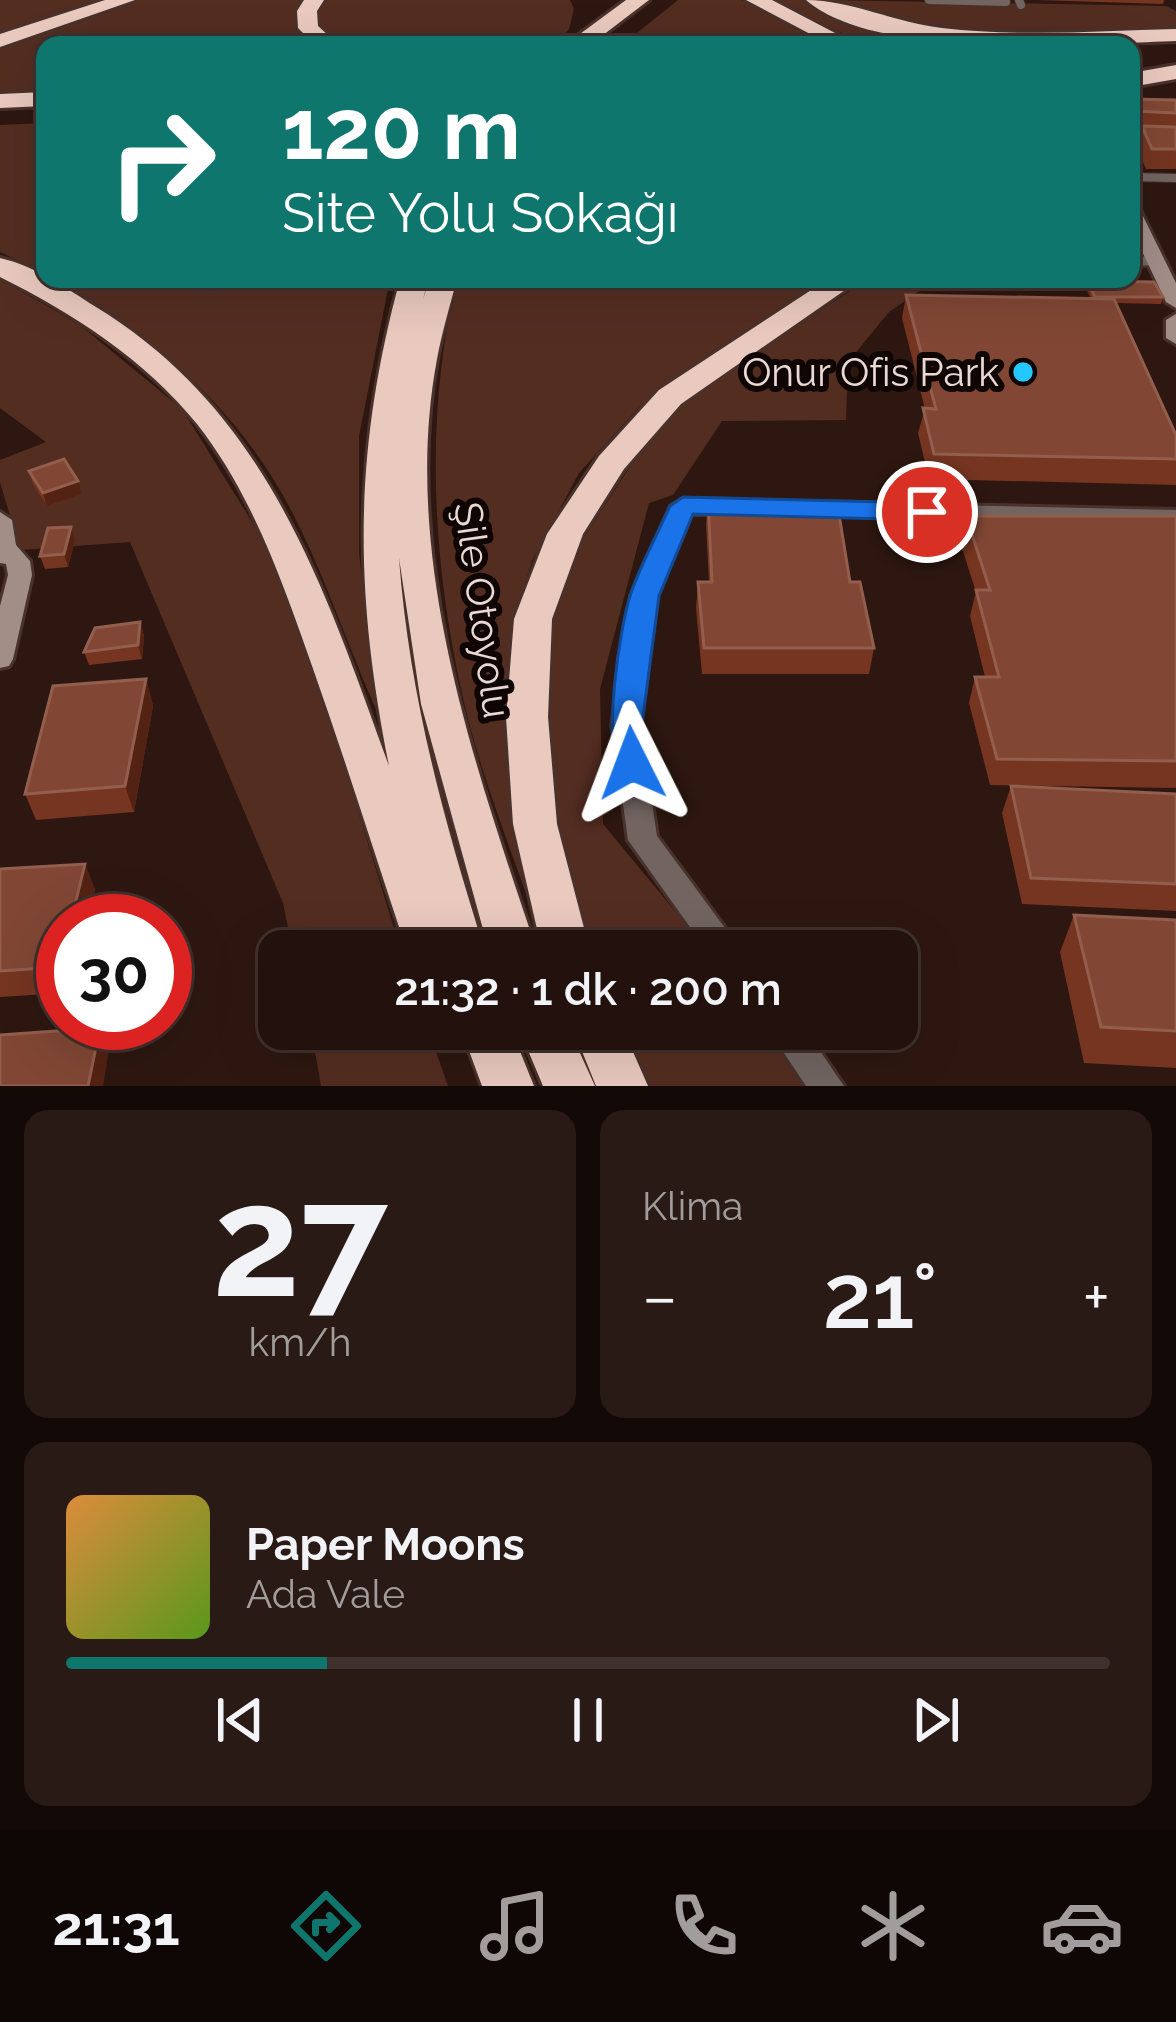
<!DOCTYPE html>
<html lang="tr">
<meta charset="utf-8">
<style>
body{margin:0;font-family:Raleway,sans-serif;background:#2a1a15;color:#f1f3f6;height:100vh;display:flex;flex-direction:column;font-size:45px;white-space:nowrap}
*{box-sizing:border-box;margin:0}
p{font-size:39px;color:#a29d9d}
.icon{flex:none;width:66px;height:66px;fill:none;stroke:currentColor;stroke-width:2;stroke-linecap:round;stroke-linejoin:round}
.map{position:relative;height:1086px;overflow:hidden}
.details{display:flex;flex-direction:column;gap:24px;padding:24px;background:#130907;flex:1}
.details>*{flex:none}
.banner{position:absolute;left:36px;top:36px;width:1104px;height:252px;border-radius:24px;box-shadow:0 12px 48px #0002,0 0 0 3px #3f312d;background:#0f766e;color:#fff;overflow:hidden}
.speed{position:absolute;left:36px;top:894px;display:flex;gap:24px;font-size:60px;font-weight:700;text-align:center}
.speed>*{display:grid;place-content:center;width:156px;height:156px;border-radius:50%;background:#22110c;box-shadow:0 12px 48px #0002,0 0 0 3px #3f312d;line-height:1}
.speed .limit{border:18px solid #d22;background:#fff;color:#111}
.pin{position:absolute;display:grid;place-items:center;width:102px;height:102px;color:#fff;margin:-51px;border:6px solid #fff;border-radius:50%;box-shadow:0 3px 12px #0007}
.me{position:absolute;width:132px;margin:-66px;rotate:357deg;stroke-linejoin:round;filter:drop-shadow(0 0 9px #0008)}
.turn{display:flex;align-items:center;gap:42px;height:252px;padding:0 48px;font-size:54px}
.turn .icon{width:156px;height:156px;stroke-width:2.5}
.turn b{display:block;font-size:84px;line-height:102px}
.big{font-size:90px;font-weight:600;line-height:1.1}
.details .tile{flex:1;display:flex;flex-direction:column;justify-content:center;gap:18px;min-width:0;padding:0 42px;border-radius:24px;background:#2a1a15}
.details .dial{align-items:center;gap:0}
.dial b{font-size:156px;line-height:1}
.song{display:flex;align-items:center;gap:36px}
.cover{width:144px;height:144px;border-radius:18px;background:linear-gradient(135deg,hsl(30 70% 55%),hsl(90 70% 35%))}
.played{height:12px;border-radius:6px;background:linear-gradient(90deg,#0f766e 25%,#3f312d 25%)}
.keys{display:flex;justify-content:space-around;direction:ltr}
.heat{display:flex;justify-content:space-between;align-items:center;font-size:66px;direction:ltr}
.details .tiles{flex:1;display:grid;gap:24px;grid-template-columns:1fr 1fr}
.tile:last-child{grid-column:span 2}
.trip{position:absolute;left:258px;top:930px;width:660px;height:120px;border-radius:24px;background:#22110c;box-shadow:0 12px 48px #0002,0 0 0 3px #3f312d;font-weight:600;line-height:120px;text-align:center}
.tabs{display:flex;height:192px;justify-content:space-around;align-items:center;background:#0e0705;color:#a29d9d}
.tabs .icon{width:84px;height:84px}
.tabs .active{color:#0f766e}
.tabs b{font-size:54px;color:#f1f3f6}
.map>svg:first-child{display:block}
.green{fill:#542d21}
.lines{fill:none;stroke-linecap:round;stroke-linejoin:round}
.lane-far1-casing{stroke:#48322b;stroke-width:10}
.lane-casing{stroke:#48322b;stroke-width:14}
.street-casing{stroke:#48322b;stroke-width:6}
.secondary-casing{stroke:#48322b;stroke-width:6}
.highway-casing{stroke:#48322b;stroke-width:6}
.lane-far1{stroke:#726561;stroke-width:8}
.lane{stroke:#726561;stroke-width:9}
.street{fill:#726561;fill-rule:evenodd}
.secondary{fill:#a28d87;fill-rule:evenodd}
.highway{fill:#eac9bf;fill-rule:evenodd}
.wall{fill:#753520}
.shaded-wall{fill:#532212}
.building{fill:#814734;stroke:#925e4d;stroke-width:3}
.route{fill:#1a73e8;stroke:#114b97;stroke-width:3}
.poi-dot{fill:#23c9fe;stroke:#0f0604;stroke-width:4.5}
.labels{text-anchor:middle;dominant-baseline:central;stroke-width:12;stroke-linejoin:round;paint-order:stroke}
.poi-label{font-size:39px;fill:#e9d8d3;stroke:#0f0604;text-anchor:end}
.street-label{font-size:39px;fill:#e9d8d3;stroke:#0f0604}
</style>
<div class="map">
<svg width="1176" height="1086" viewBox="0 0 1176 1086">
<rect width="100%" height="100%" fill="#2e1710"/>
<path class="green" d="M 0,0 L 103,0 L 0,34 Z
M 134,0 L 307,0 C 298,23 299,29 318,45 L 45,45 L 45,90 L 0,92 L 0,48 Z
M 322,0 L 570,0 L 574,9 L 569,29 L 554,45 L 341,45 L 316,29 L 316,6 Z
M 678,0 L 741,0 L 834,45 L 622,45 Z
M 774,0 L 808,0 L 882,26 L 1091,40 L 867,45 Z
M 826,0 L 1166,6 L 1176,11 L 1176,30 C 1071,32 921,49 826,0 Z
M 45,123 L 45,273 L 0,252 L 0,125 Z
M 0,279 L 80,325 L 182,409 L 267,546 L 315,671 L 401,951 L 293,951 L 283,903 L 130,542 L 20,550 L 0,482 L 0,460 L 46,442 L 0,408 Z
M 55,279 L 137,279 L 220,288 L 293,279 L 390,279 L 359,436 L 359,553 L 378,714 C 350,652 329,587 299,526 C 247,416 158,339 55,279 Z
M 457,279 L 830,279 L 713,351 L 642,404 L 579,473 L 532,561 L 511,630 L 507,718 L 546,951 C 519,868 482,783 463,698 C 432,561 424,416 457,279 Z
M 868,279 L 937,279 L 889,312 L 848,362 L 846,420 L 722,421 L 673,495 L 649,503 L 600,689 L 603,824 L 708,951 L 592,951 L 554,854 L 540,732 L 554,604 L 583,539 L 635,459 L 685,401 Z
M 311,1029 L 428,1029 L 448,1086 L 321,1086 Z
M 623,1029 L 772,1029 L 819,1086 L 645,1086 Z"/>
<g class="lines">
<defs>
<path id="lane-far1" d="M 929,0 L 1006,2
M 1019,0 L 1021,5
M 1131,138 L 1176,139
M 1131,177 L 1176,178"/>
<path id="lane" d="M 1131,261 L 1156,261"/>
<path id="street" d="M 683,499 L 736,500 L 748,507 L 736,514 L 691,514 L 657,596 L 640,725 L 657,836 L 742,951 L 707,951 L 628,840 L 612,725 L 631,596 L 671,506 Z
M 807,502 L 1176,510 L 1176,526 L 799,514 L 795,509 Z
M 768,1029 L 805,1029 L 844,1086 L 806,1086 Z"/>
<path id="secondary" d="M 1131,205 L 1140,210 L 1176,283 L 1176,308 L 1166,302 L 1131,228 Z
M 1176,314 L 1176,344 L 1166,338 L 1166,320 Z
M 0,512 L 12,520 L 16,545 L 30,561 L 32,575 L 13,659 L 9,666 L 0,668 L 0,606 L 8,575 L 6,564 L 0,563 Z"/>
<path id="highway" d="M 105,0 L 135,0 L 0,47 L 0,34 Z
M 304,0 L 324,0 L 317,11 L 318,26 L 339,45 L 315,45 L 298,28 L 297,11 Z
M 626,0 L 649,0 L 590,45 L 565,45 Z
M 746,0 L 772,0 L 858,45 L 831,45 Z
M 806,0 C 851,0 896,23 942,28 C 1020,37 1098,31 1176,29 L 1176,41 C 1086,44 876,61 806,0 Z
M 1176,65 L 1176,79 L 1131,87 L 1131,73 Z
M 45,92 L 45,106 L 0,108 L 0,94 Z
M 0,258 C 35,266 66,288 96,307 C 268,412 324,587 389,766 C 354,590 353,453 400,279 L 428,279 L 423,300 L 429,279 L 457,279 C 450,306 442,332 437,359 C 400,558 475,766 537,951 L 489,951 L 421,704 L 399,558 C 409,694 444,822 485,951 L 407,951 C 375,855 345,759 311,663 C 282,581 252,494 197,424 C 145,360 73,313 0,277 Z
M 165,279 L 259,279 C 244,294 180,294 165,279 Z
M 828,279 L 861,279 L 681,404 L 624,469 L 583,534 L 552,619 L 548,717 L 557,824 L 590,951 L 542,951 L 513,824 L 506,717 L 514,619 L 547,534 L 599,456 L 659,390 Z
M 461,1029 L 511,1029 L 534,1086 L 482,1086 Z
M 519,1029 L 569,1029 L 595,1086 L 543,1086 Z
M 573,1029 L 623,1029 L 648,1086 L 596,1086 Z"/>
</defs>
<use href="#lane-far1" class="lane-far1-casing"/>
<use href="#lane" class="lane-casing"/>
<use href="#street" class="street-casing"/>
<use href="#secondary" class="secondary-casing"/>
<use href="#highway" class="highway-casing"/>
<use href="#lane-far1" class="lane-far1"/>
<use href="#lane" class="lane"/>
<use href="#street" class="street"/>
<use href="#secondary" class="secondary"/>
<use href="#highway" class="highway"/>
</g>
<path class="wall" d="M 1037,0 L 1164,0 L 1163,4 Z
M 1131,99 L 1176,100 L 1176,169 L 1146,169 L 1136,146 L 1140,131 L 1131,130 Z
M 1087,281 L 1163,297 L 1161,304 L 1116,303 L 1176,435 L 1176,485 L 929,479 L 918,433 L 925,409 L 902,318 L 906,295 L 1091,298 L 1085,287 Z
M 29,471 L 82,494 L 47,506 L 33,484 Z
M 708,500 L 850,582 L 874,648 L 869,674 L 702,674 L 696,608 L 698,582 L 709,582 L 706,525 Z
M 966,516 L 1176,516 L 1176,788 L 990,785 L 969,703 L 975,677 L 985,677 L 970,616 L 976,592 L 960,542 Z
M 75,540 L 68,567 L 45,569 L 40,556 Z
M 140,622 L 144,636 L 142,659 L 89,665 L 84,652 Z
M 146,679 L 153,706 L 134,812 L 36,820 L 25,794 Z
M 1011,786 L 1176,794 L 1176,911 L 1022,904 L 1002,813 Z
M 85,864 L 95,890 L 88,921 L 63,921 L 63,993 L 0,997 L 0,869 Z
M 1074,915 L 1176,920 L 1176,1068 L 1084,1063 L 1060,952 Z"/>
<path class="shaded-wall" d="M 78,481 L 82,494 L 47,506 L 43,493 Z
M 71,527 L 75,540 L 68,567 L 64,554 Z
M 140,622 L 144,636 L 142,659 L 138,645 Z
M 146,679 L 153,706 L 134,812 L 125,786 Z
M 85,864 L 95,890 L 88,921 L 71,921 Z
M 100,1028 L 109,1050 L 103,1086 L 88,1086 Z"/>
<path class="building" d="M 1131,99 L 1176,100 L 1176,113 L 1134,111 Z
M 1142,126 L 1176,127 L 1176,149 L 1152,149 Z
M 1087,281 L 1154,282 L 1163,297 L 1095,297 Z
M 906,295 L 1114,299 L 1176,435 L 1176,459 L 934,454 L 923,408 L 936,409 Z
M 64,459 L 78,481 L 43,493 L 29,471 Z
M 708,500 L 837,502 L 850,582 L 860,582 L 874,648 L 704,648 L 698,582 L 712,582 Z
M 966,516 L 1176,516 L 1176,761 L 997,759 L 975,677 L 999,677 L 976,590 L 990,590 Z
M 71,527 L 64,554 L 40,556 L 48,528 Z
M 140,622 L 138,645 L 84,652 L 95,628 Z
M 146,679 L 125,786 L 25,794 L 53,686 Z
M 1011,786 L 1176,794 L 1176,884 L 1031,878 Z
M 85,864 L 71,921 L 63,921 L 63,954 L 60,967 L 0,971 L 0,869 Z
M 1074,915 L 1176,920 L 1176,1031 L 1101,1027 Z
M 100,1028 L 88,1086 L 0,1086 L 0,1035 Z"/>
<path class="route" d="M 683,497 L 927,503 L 940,512 L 927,520 L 693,514 L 659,596 L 642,724 L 648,763 L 643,772 L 632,776 L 620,772 C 603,740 619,629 631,593 C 641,564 657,535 670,506 Z"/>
<circle class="poi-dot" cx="1023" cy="372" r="12"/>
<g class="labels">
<g class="poi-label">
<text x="999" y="372">Onur Ofis Park</text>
</g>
<g class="street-label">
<text transform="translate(483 610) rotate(82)">Şile Otoyolu</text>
</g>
</g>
</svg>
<div class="speed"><div class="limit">30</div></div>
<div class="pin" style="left:927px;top:512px;background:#d93025"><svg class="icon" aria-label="arrive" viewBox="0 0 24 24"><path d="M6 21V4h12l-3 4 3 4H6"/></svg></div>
<svg class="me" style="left:632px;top:763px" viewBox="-20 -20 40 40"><path d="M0-17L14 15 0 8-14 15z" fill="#1a73e8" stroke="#fff" stroke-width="4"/></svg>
<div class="trip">21:32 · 1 dk · 200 m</div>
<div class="banner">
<div class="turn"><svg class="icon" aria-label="right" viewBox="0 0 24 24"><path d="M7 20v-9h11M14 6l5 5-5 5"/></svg><div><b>120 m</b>Site Yolu Sokağı</div></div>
</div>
</div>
<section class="details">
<div class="tiles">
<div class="tile dial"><b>27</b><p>km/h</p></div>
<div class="tile"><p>Klima</p>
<div class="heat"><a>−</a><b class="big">21°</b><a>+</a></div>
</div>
<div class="tile">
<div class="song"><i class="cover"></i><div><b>Paper Moons</b><p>Ada Vale</p></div></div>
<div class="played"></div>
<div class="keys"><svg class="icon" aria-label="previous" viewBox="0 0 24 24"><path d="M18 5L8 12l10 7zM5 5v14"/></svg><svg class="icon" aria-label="pause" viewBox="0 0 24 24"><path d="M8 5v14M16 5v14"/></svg><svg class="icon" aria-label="next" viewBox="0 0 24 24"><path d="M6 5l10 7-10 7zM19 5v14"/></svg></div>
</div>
</div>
</section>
<nav class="tabs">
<b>21:31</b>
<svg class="icon active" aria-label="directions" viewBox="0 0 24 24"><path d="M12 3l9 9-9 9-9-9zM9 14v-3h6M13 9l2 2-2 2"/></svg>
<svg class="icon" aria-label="music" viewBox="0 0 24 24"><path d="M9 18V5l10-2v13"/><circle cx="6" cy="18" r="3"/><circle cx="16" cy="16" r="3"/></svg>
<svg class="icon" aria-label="phone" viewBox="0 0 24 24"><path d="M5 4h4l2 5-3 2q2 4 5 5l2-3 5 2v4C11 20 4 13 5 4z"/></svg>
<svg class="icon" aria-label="climate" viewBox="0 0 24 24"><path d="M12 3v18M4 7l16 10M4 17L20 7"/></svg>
<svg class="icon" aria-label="car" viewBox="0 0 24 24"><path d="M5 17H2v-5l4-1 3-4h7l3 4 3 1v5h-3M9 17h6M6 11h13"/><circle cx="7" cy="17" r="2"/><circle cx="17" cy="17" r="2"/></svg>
</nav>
